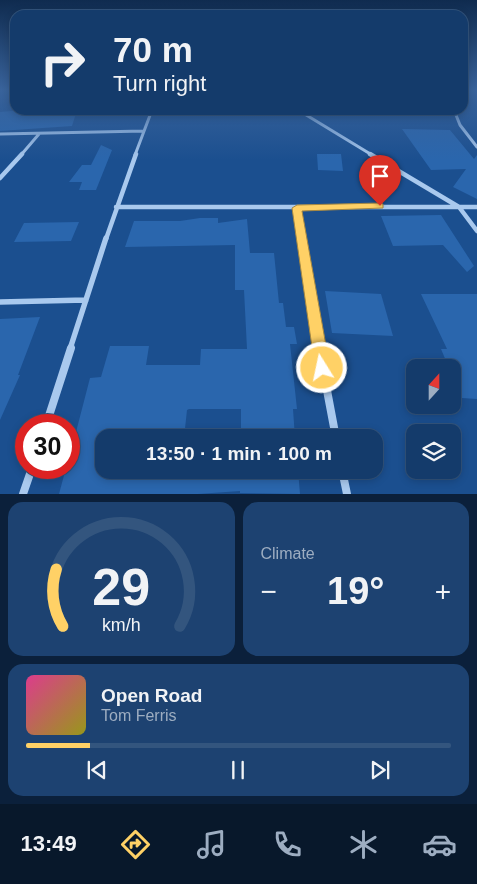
<!DOCTYPE html>
<meta charset="utf-8">
<style>
body{margin:0;font-family:Arial,sans-serif;background:#1d4271;color:#f1f3f6;height:100vh;display:flex;flex-direction:column;font-size:19px;white-space:nowrap}
*{box-sizing:border-box;margin:0}
p{font-size:16px;color:#9dadc1}
.icon{flex:none;width:28px;height:28px;fill:none;stroke:currentColor;stroke-width:2;stroke-linecap:round;stroke-linejoin:round}
.map{position:relative;height:494px;overflow:hidden}
.panel{display:flex;flex-direction:column;gap:8px;padding:8px;background:#0b203b;flex:1}
.panel>*{flex:none}
.top-card{position:absolute;left:10px;top:10px;width:458px;height:105px;border-radius:15px;box-shadow:0 2px 8px #0003,0 0 0 1px #33557e;background:#143b6b;color:#f1f3f6;overflow:hidden}
.needle{width:32px;rotate:21deg}
.tools{position:absolute;left:406px;top:359px;display:grid;gap:10px}
.tools a{display:grid;place-items:center;width:55px;height:55px;border-radius:10px;background:#143b6b;box-shadow:0 2px 8px #0003,0 0 0 1px #33557e;font-size:25px}
.speed{position:absolute;left:15px;top:414px;display:flex;gap:10px;font-size:25px;font-weight:700;text-align:center}
.speed>*{display:grid;place-content:center;width:65px;height:65px;border-radius:50%;background:#143b6b;box-shadow:0 2px 8px #0003,0 0 0 1px #33557e;line-height:1}
.speed .limit{border:8px solid #d22;background:#fff;color:#111}
.pin{position:absolute;display:grid;place-items:center;width:42px;height:42px;color:#fff;margin:-51px -21px;border-radius:50% 50% 50% 0;rotate:-45deg;box-shadow:0 0 5px #0007}
.pin .icon{rotate:45deg}
.me{position:absolute;width:55px;margin:-28px;rotate:350deg;stroke-linejoin:round;filter:drop-shadow(0 0 4px #0008)}
.turn{display:flex;align-items:center;gap:18px;height:105px;padding:0 20px;font-size:22px}
.turn .icon{width:65px;height:65px;stroke-width:2.5}
.turn b{display:block;font-size:35px;line-height:42px}
.big{font-size:38px;font-weight:600;line-height:1.1}
.panel .tile{flex:1;display:flex;flex-direction:column;justify-content:center;gap:8px;min-width:0;padding:0 18px;border-radius:15px;background:#1d4271}
.panel .dial{align-items:center;gap:0}
.dial svg{height:130px;overflow:visible;fill:none;stroke:#33557e;stroke-width:7;stroke-linecap:round;text-anchor:middle}
.dial text{fill:#f1f3f6;stroke:none}
.song{display:flex;align-items:center;gap:15px}
.cover{width:60px;height:60px;border-radius:8px;background:linear-gradient(135deg,hsl(330 70% 55%),hsl(60 70% 35%))}
.played{height:5px;border-radius:2px;background:linear-gradient(90deg,#ffd166 15%,#33557e 15%)}
.keys{display:flex;justify-content:space-around;direction:ltr}
.heat{display:flex;justify-content:space-between;align-items:center;font-size:28px;direction:ltr}
.panel .tiles{flex:1;display:grid;gap:8px;grid-template-columns:1fr 1fr}
.tile:last-child{grid-column:span 2}
.trip{position:absolute;left:95px;top:429px;width:288px;height:50px;border-radius:15px;background:#143b6b;box-shadow:0 2px 8px #0003,0 0 0 1px #33557e;font-weight:600;line-height:50px;text-align:center}
.tabs{display:flex;height:80px;justify-content:space-around;align-items:center;background:#08182b;color:#9dadc1}
.tabs .icon{width:35px;height:35px}
.tabs .active{color:#ffd166}
.tabs b{font-size:22px;color:#f1f3f6}
.map>svg:first-child{display:block}
.building{fill:#2a66ad}
.lines{fill:none;stroke-linecap:round;stroke-linejoin:round}
.street-far3{stroke:#a9c9ee;stroke-width:3}
.street-far2{stroke:#a9c9ee;stroke-width:4.5}
.street-far1{stroke:#a9c9ee;stroke-width:5.5}
.street{stroke:#a9c9ee;stroke-width:8}
.route{fill:#ffd166;stroke:#a68842}
</style>
<div class="map">
<svg width="477" height="494" viewBox="0 0 477 494">
<rect width="100%" height="100%" fill="#1b4f8f"/>
<path class="building" d="M 23,110 L 77,110 L 72,126 L 0,131 L 0,112 Z
M 402,129 L 450,130 L 474,159 L 477,155 L 477,199 L 453,187 L 466,169 L 431,170 Z
M 101,145 L 112,150 L 96,190 L 79,190 L 82,182 L 69,182 L 82,165 L 91,165 Z
M 317,154 L 341,154 L 343,171 L 318,170 Z
M 441,215 L 474,266 L 467,272 L 443,245 L 393,246 L 381,216 Z
M 200,218 L 218,218 L 218,223 L 247,219 L 250,253 L 274,253 L 279,303 L 283,303 L 286,327 L 294,327 L 297,344 L 290,344 L 297,409 L 293,409 L 295,438 L 241,438 L 241,409 L 189,409 L 187,410 L 184,438 L 104,438 L 104,470 L 111,470 L 109,476 L 157,475 L 157,470 L 298,470 L 300,494 L 240,493 L 240,491 L 198,494 L 59,494 L 66,468 L 69,468 L 69,459 L 90,378 L 101,377 L 110,346 L 149,346 L 146,365 L 200,365 L 201,349 L 247,349 L 244,290 L 235,290 L 235,245 L 125,247 L 134,221 L 180,221 Z
M 79,222 L 71,241 L 14,242 L 24,223 Z
M 325,291 L 381,294 L 393,336 L 332,333 Z
M 421,294 L 477,294 L 477,399 L 462,398 L 452,376 L 452,368 L 449,368 L 441,349 L 447,349 Z
M 40,317 L 18,375 L 20,375 L 0,420 L 0,319 Z"/>
<g class="lines">
<path class="street-far3" d="M 298,110 L 372,155
M 454,110 L 460,125 L 477,147
M 0,134 L 144,131
M 21,155 L 39,134
M 135,155 L 152,110"/>
<path class="street-far2" d="M 370,154 L 459,207 L 477,231
M 0,178 L 22,154
M 116,207 L 477,207
M 297,208 L 301,239
M 106,239 L 136,154"/>
<path class="street-far1" d="M 300,238 L 320,349
M 0,302 L 86,300
M 70,349 L 106,238"/>
<path class="street" d="M 319,348 L 336,438
M 46,425 L 71,348
M 342,470 L 347,494
M 23,494 L 32,468"/>
</g>
<linearGradient id="sky" x2="0" y2="1"><stop stop-color="#0f2b4f"/><stop offset="0.56" stop-color="#39639b"/><stop offset="1" stop-color="#39639b" stop-opacity="0"/></linearGradient>
<rect width="477" height="160" fill="url(#sky)"/>
<path class="route" d="M 380,203 L 383,204 L 383,208 L 302,211 L 330,368 L 328,373 L 322,375 L 317,373 L 315,368 L 292,208 L 297,205 Z"/>
</svg>
<div class="tools">
<a><svg class="needle" viewBox="-14 -14 28 28"><path d="M0-13l5 13h-10z" fill="#e53935"/><path d="M0 13l5-13h-10z" fill="#9dadc1"/></svg></a>
<a><svg class="icon" aria-label="layers" viewBox="0 0 24 24"><path d="M12 4l9 5-9 5-9-5zM3 14l9 5 9-5"/></svg></a>
</div>
<div class="speed"><div class="limit">30</div></div>
<div class="pin" style="left:380px;top:206px;background:#d93025"><svg class="icon" aria-label="arrive" viewBox="0 0 24 24"><path d="M6 21V4h12l-3 4 3 4H6"/></svg></div>
<svg class="me" style="left:322px;top:368px" viewBox="-20 -20 40 40"><circle r="17" fill="#ffd166" stroke="#fff" stroke-width="3"/><path d="M0-11L8 9 0 5-8 9z" fill="#fff"/></svg>
<div class="trip">13:50 · 1 min · 100 m</div>
<div class="top-card">
<div class="turn"><svg class="icon" aria-label="right" viewBox="0 0 24 24"><path d="M7 20v-9h11M14 6l5 5-5 5"/></svg><div><b>70 m</b>Turn right</div></div>
</div>
</div>
<section class="panel">
<div class="tiles">
<div class="tile dial"><svg viewBox="0 0 100 80">
<path d="M14 69A42 42 0 1 1 86 69"/>
<path d="M14 69A42 42 0 0 1 10 34" stroke="#ffd166"/>
<text x="50" y="56" font-size="32" font-weight="700">29</text>
<text x="50" y="72" font-size="11">km/h</text>
</svg></div>
<div class="tile"><p>Climate</p>
<div class="heat"><a>−</a><b class="big">19°</b><a>+</a></div>
</div>
<div class="tile">
<div class="song"><i class="cover"></i><div><b>Open Road</b><p>Tom Ferris</p></div></div>
<div class="played"></div>
<div class="keys"><svg class="icon" aria-label="previous" viewBox="0 0 24 24"><path d="M18 5L8 12l10 7zM5 5v14"/></svg><svg class="icon" aria-label="pause" viewBox="0 0 24 24"><path d="M8 5v14M16 5v14"/></svg><svg class="icon" aria-label="next" viewBox="0 0 24 24"><path d="M6 5l10 7-10 7zM19 5v14"/></svg></div>
</div>
</div>
</section>
<nav class="tabs">
<b>13:49</b>
<svg class="icon active" aria-label="directions" viewBox="0 0 24 24"><path d="M12 3l9 9-9 9-9-9zM9 14v-3h6M13 9l2 2-2 2"/></svg>
<svg class="icon" aria-label="music" viewBox="0 0 24 24"><path d="M9 18V5l10-2v13"/><circle cx="6" cy="18" r="3"/><circle cx="16" cy="16" r="3"/></svg>
<svg class="icon" aria-label="phone" viewBox="0 0 24 24"><path d="M5 4h4l2 5-3 2q2 4 5 5l2-3 5 2v4C11 20 4 13 5 4z"/></svg>
<svg class="icon" aria-label="climate" viewBox="0 0 24 24"><path d="M12 3v18M4 7l16 10M4 17L20 7"/></svg>
<svg class="icon" aria-label="car" viewBox="0 0 24 24"><path d="M5 17H2v-5l4-1 3-4h7l3 4 3 1v5h-3M9 17h6M6 11h13"/><circle cx="7" cy="17" r="2"/><circle cx="17" cy="17" r="2"/></svg>
</nav>
